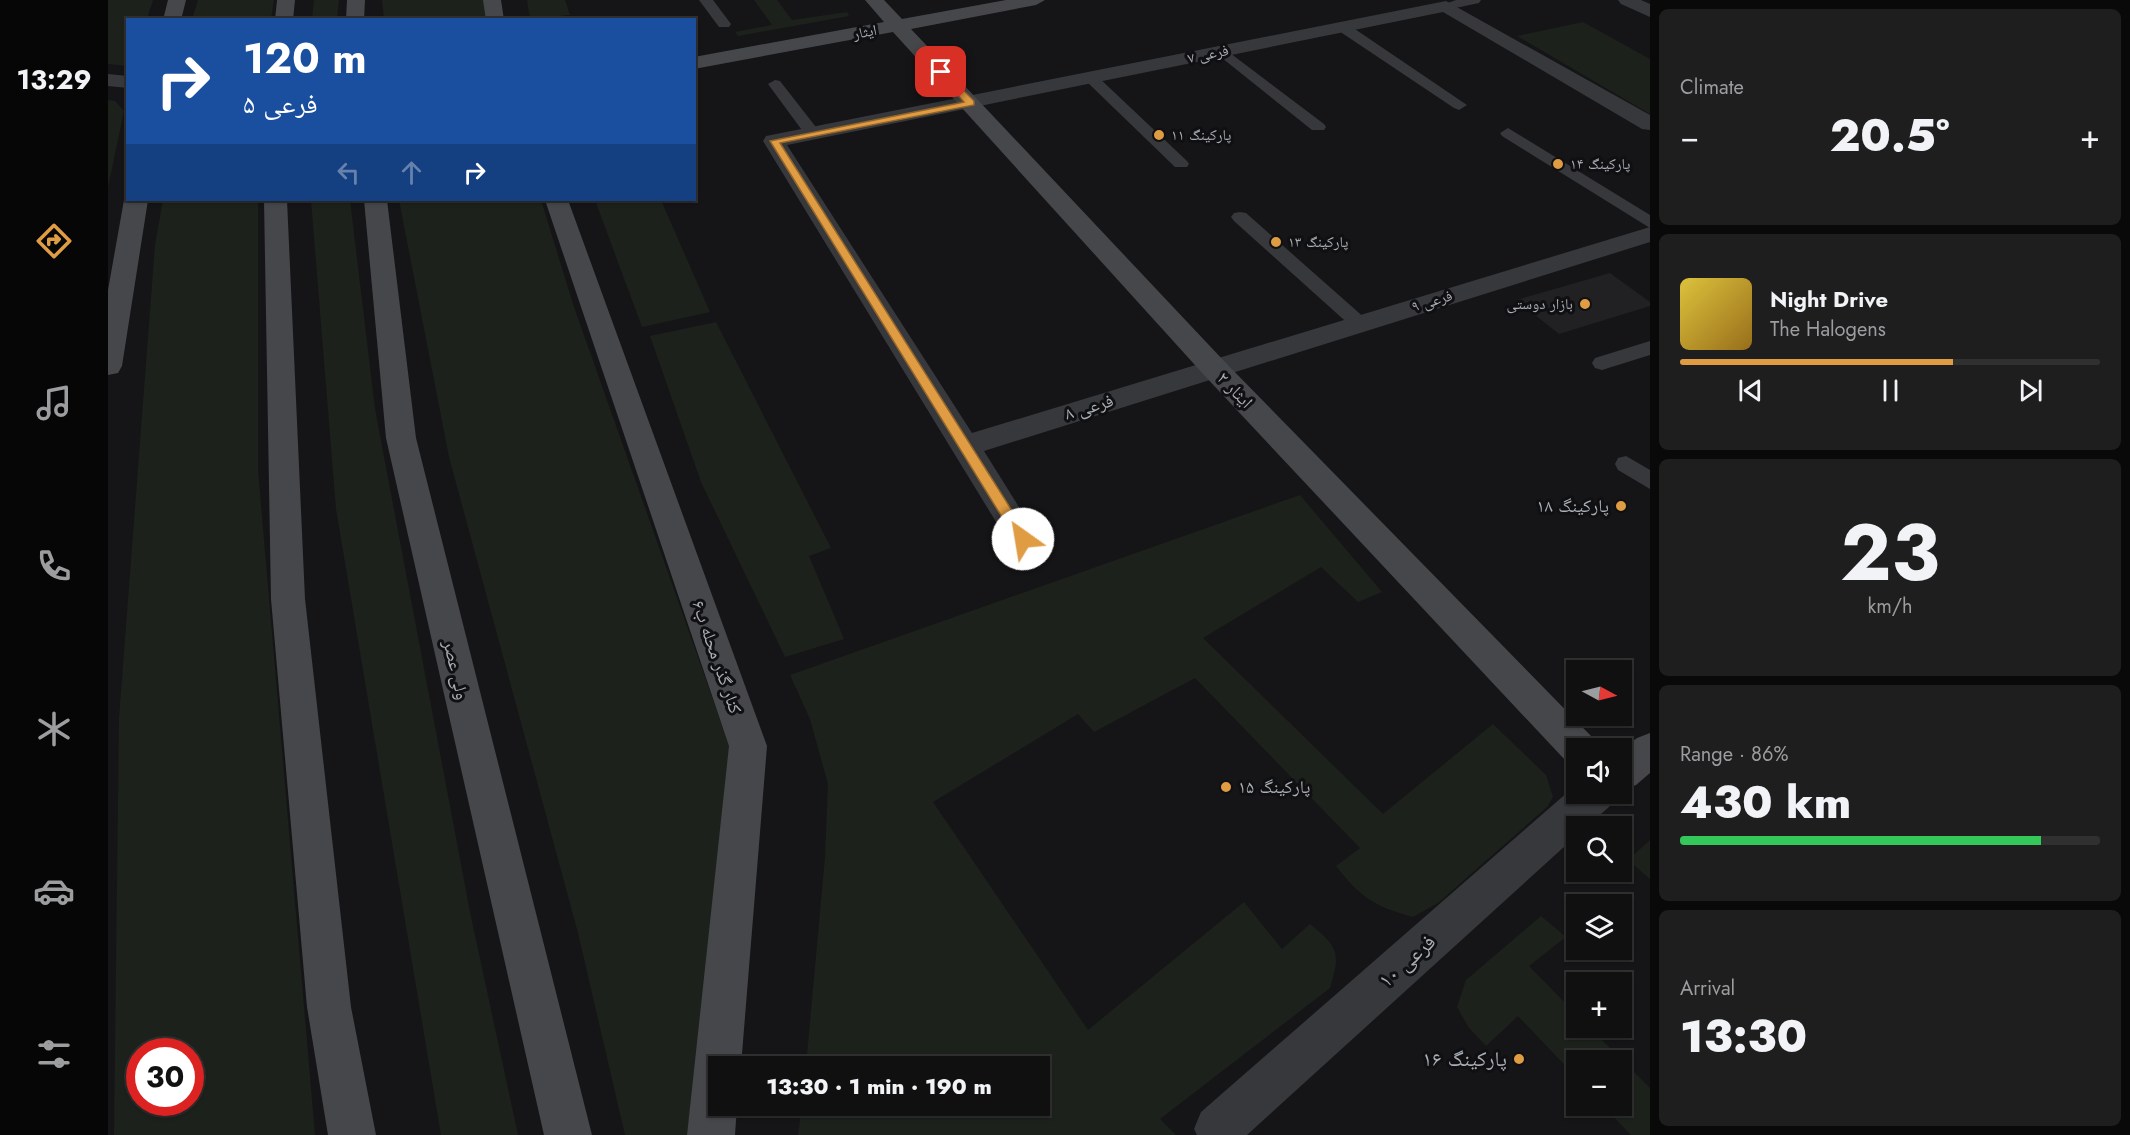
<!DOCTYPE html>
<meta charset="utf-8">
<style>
body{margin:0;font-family:Jost,"Noto Naskh Arabic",sans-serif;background:#1e1e1f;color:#f1f3f6;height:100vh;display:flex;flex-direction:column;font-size:22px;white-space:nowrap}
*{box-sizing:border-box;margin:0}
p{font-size:20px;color:#9c9d9f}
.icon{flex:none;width:33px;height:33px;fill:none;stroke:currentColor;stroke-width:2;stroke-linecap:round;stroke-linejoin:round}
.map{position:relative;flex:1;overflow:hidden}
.sheet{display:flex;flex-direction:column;gap:9px;padding:9px;background:#090909;width:480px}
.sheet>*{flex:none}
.hud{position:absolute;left:18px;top:18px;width:570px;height:183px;border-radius:0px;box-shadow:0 2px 4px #0004,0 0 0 2px #303031;background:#1a4fa0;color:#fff;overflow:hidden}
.needle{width:39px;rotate:97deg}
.controls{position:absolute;left:1458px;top:660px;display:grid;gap:12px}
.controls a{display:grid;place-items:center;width:66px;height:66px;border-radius:0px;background:#101011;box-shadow:0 2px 4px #0004,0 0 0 2px #303031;font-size:30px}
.speed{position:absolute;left:18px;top:1038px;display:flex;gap:12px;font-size:30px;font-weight:700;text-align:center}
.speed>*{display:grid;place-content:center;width:78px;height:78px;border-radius:50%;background:#101011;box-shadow:0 2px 4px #0004,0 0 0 2px #303031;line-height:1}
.speed .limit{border:9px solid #d22;background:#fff;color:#111}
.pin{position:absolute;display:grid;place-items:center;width:51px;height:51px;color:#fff;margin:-26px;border-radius:12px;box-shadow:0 3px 9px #0006}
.me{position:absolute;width:66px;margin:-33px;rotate:328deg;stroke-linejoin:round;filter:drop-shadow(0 0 4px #0008)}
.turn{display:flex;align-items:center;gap:21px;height:126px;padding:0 18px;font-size:27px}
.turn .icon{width:78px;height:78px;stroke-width:2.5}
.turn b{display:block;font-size:42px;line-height:51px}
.lanes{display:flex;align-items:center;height:57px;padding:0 18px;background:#0003;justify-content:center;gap:30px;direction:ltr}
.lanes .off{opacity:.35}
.big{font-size:45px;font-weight:800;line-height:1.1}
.sheet .tile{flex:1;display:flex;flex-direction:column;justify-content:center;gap:9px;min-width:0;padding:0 21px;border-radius:9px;background:#1e1e1f}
.sheet .dial{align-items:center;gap:0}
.dial b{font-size:78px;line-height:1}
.song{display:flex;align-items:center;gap:18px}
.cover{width:72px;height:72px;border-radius:9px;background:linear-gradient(135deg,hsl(50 70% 55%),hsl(40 70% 35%))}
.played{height:6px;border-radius:3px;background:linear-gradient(90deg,#e09c43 65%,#303031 65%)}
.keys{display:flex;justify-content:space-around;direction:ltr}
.heat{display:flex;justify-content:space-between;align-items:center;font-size:33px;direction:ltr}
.charge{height:9px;border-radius:4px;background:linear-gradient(90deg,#34c759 86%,#303031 0)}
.trip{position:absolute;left:600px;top:1056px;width:342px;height:60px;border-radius:0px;background:#101011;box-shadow:0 2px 4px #0004,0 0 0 2px #303031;font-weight:800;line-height:60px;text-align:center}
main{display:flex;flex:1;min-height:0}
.tab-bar{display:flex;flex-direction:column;width:108px;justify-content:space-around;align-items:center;background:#060607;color:#9c9d9f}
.tab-bar .icon{width:42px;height:42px}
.tab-bar .active{color:#e09c43}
.tab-bar b{font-size:27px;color:#f1f3f6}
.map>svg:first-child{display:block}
.built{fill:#212124}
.green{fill:#1c211c;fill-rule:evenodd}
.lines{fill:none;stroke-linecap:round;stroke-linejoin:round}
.lane{fill:#36383b;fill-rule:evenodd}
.street{fill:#36383b;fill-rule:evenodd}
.secondary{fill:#45474b;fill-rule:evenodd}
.route{fill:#e09c43;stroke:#92652c;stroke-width:1.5}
.poi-dot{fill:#e09c43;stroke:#101012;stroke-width:2}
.labels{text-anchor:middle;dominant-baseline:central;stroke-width:6;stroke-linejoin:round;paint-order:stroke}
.far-street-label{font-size:15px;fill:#a8aeb5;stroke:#101012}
.far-poi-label{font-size:15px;fill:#a8aeb5;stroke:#101012;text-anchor:start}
.street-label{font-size:18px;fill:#a8aeb5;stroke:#101012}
.poi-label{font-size:18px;fill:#a8aeb5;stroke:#101012;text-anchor:end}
.near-street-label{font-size:21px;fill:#a8aeb5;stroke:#101012}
.near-poi-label{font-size:21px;fill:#a8aeb5;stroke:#101012;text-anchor:end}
</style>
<main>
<nav class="tab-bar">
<b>13:29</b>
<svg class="icon active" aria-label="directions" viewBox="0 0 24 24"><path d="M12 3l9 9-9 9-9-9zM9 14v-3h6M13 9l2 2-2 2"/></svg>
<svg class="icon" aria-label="music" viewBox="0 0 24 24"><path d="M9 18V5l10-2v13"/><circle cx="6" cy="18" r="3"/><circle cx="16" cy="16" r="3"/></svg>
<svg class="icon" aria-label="phone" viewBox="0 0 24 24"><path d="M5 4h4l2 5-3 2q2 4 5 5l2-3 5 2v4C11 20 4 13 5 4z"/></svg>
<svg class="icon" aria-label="climate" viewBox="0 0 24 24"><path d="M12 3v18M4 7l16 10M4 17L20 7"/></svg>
<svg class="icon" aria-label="car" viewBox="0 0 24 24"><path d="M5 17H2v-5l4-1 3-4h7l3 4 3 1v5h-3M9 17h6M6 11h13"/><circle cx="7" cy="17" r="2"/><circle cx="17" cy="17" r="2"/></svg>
<svg class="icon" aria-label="filters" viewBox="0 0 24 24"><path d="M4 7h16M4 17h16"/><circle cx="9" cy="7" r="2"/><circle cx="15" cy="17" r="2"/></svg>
</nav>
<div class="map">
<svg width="1542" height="1135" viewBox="0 0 1542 1135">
<rect width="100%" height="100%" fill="#151517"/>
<path class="built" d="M 1502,273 L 1542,302 L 1542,306 L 1451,334 L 1408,300 Z"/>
<path class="green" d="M 0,0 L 45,0 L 39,19 L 20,20 L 19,66 L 0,64 Z
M 90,0 L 166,0 L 163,19 L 84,19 Z
M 206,0 L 231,0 L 229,19 L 204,19 Z
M 274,0 L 379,0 L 382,19 L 276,19 Z
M 419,0 L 457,0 L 462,15 L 422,19 Z
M 646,0 L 669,0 L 684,20 L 739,12 L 741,16 L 630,36 L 627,32 L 664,25 Z
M 1475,22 L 1542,59 L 1542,114 L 1409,36 Z
M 0,100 L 7,101 L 16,111 L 0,187 Z
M 55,200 L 150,200 L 150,470 L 207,1135 L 6,1135 L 11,718 L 47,245 ZM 32,1052 L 82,1052 L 82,1102 L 32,1102 Z
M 203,200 L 242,200 L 267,409 L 362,912 L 410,1135 L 333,1135 L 228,509 Z
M 291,200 L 433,200 L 466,307 L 626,759 L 579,1135 L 517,1135 L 470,933 L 341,457 Z
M 487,200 L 553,200 L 602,312 L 534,327 Z
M 608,322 L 723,548 L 701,556 L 736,639 L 677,657 L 593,482 L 542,336 Z
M 1192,495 L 1274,592 L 1250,602 L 1213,567 L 1095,638 L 1275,814 L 1385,724 L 1438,775 L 1445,797 L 1439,807 L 1330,903 L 1305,917 C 1266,906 1253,898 1228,866 L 1252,848 L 1087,678 L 986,732 L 970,714 L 825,802 L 980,1030 L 1136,902 L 1174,949 L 1202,924 C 1230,947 1233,952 1222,988 L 1052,1119 L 1068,1135 L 690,1135 L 694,1106 L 932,1106 L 932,1066 L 698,1066 L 717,857 L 720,784 L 702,719 L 682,675 Z
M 1542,840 L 1542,879 L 1520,860 Z
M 1433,916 L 1458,937 L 1421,966 L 1468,1014 L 1468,1028 L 1482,1028 L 1542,1088 L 1542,1135 L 1523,1135 L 1495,1106 L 1514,1106 L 1514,1060 L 1468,1060 L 1468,1077 L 1410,1016 L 1378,1046 L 1361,1028 L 1349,1007 L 1358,980 Z"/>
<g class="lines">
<path class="lane" d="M 591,0 L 605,0 L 623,24 L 621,27 L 611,27 Z
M 1348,0 L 1373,0 L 1371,3 L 1338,10 L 1331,6 Z
M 1233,22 L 1238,23 L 1359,105 L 1351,110 L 1346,108 L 1228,29 L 1226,26 Z
M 1114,47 L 1216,124 L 1218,127 L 1216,130 L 1204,130 L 1109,54 L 1107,51 Z
M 983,74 L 988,75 L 1079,161 L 1081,164 L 1079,167 L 1067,167 L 978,81 L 976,78 L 978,75 Z
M 667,80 L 672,81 L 711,131 L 713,134 L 711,137 L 699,137 L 660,84 Z
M 1400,128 L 1542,215 L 1542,228 L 1394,136 L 1392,133 Z
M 1132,212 L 1138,213 L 1259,320 L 1262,324 L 1259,328 L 1245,328 L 1126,221 L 1123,217 L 1126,213 Z
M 1542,341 L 1542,355 L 1494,370 L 1487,368 L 1484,363 L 1487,358 Z
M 1518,456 L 1542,470 L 1542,489 L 1510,470 L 1507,464 L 1510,458 Z"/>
<path class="street" d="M 1510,0 L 1533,0 L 1542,4 L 1542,17 L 1513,4 Z
M 1338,1 L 1542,115 L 1542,130 L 1534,129 L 1335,12 L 679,145 L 864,433 L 1542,227 L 1542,242 L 876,451 L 931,539 L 926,548 L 915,552 L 904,548 L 655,141 L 658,136 Z
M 0,74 L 20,76 L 20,88 L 0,86 Z
M 1468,785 L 1468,794 L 1506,794 L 1501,807 L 1479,826 L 1468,826 L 1468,836 L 1139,1135 L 1089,1135 L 1086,1129 L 1093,1112 Z"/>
<path class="secondary" d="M 60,0 L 78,0 L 73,20 L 55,20 Z
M 169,0 L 187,0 L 185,20 L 167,20 Z
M 239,0 L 257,0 L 256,20 L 238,20 Z
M 375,0 L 393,0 L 396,20 L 378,20 Z
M 757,0 L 776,0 L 794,19 L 898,0 L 937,0 L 928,5 L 803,29 L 1116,361 L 1483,736 L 1489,748 L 1468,748 L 1468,765 L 1457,760 L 1096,375 L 785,32 L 586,69 L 586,57 L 776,22 Z
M 20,195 L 20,200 L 40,200 L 14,366 L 10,373 L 0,375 L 0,290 L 16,200 Z
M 156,200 L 179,200 L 197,599 L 243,1007 L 268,1135 L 220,1135 L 199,1007 L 163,599 Z
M 256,200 L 279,200 L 308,438 L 484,1135 L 436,1135 L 278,438 Z
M 437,200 L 460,200 L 659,746 L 633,1066 L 610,1066 L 610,1106 L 629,1106 L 627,1135 L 579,1135 L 621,746 Z
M 1542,733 L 1542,773 L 1528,785 L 1514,790 L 1514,749 L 1529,738 Z"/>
</g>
<path class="route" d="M 830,70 L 836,70 L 866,101 L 866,105 L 672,143 L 920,536 L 920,543 L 910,543 L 662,141 L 856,102 L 830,74 Z"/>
<g class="poi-dot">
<circle cx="1051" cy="135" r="6"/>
<circle cx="1450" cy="164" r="6"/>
<circle cx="1168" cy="242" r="6"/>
<circle cx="1477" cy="304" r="6"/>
<circle cx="1513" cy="506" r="6"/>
<circle cx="1118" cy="787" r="6"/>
<circle cx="1411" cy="1059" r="6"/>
</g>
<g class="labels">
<g class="far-street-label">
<text transform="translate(757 32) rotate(-11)">ایثار</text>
<text transform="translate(1100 54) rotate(-12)">فرعی ۷</text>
<text transform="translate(1324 301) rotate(-17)">فرعی ۹</text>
</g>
<g class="far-poi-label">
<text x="1063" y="135">پارکینگ ۱۱</text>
<text x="1462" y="164">پارکینگ ۱۴</text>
<text x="1180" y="242">پارکینگ ۱۳</text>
<text x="1465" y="304" text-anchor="end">بازار دوستی</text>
</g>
<g class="street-label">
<text transform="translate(1127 390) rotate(46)">ایثار ۲</text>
<text transform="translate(981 407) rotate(-17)">فرعی ۸</text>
<text transform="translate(609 657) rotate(71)">کنار گذر محله ب۶</text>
<text transform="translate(348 670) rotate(77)">ولی عصر</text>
</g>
<g class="poi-label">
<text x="1501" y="506">پارکینگ ۱۸</text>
<text x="1130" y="787" text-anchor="start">پارکینگ ۱۵</text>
</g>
<g class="near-street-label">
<text transform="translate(1299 961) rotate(-42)">فرعی ۱۰</text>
</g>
<g class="near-poi-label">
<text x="1399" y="1059">پارکینگ ۱۶</text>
</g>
</g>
</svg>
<div class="controls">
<a><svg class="needle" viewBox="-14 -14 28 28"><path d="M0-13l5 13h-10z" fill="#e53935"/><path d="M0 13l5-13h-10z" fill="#9c9d9f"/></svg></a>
<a><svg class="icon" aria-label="sound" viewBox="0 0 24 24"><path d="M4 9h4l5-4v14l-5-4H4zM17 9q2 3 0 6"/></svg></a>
<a><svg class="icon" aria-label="search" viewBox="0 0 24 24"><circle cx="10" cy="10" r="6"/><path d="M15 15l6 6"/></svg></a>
<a><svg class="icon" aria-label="layers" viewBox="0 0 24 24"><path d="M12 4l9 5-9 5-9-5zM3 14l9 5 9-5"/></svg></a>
<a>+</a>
<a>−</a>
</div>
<div class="speed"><div class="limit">30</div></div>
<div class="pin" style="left:833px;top:72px;background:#d93025"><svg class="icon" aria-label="arrive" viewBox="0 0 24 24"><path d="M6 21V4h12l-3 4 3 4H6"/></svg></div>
<svg class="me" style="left:915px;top:539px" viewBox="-20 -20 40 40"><circle r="19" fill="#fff"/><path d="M0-13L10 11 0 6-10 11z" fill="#e09c43"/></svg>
<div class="trip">13:30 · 1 min · 190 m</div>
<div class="hud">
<div class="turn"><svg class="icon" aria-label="right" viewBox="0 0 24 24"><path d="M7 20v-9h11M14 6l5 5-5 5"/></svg><div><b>120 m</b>فرعی ۵</div></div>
<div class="lanes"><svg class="icon off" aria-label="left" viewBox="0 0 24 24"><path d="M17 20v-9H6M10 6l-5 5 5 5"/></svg><svg class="icon off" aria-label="ahead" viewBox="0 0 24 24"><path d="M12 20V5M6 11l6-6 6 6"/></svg><svg class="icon" aria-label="right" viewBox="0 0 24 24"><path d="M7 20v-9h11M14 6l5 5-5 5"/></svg></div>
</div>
</div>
<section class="sheet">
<div class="tile"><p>Climate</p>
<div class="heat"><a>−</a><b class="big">20.5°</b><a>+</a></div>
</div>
<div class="tile">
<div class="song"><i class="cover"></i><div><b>Night Drive</b><p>The Halogens</p></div></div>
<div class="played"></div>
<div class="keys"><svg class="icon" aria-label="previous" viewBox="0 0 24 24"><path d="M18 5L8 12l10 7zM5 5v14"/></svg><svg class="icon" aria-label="pause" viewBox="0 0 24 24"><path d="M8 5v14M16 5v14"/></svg><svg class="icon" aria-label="next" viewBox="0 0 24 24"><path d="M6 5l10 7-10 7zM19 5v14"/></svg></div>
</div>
<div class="tile dial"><b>23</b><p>km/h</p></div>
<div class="tile"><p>Range · 86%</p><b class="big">430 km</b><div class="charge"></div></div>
<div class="tile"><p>Arrival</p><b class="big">13:30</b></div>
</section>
</main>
